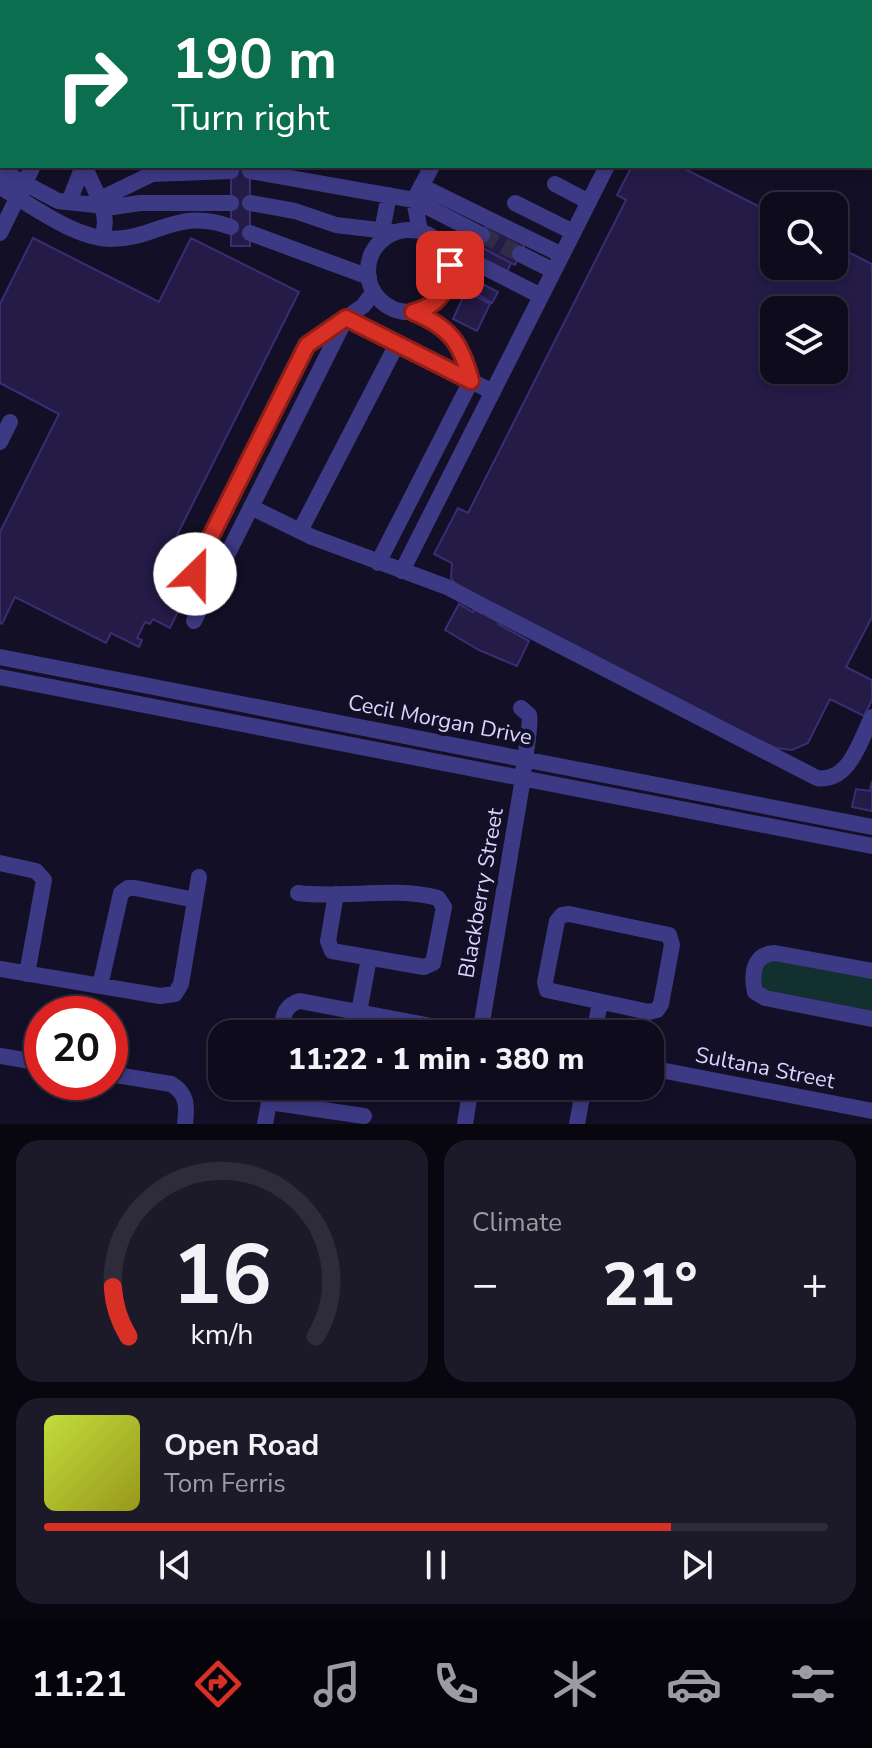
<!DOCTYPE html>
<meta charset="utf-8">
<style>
body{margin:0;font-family:"Nunito Sans",sans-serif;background:#1c1929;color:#f1f3f6;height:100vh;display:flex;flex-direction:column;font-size:30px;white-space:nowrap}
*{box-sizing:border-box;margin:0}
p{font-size:26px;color:#9b9ba3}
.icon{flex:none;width:44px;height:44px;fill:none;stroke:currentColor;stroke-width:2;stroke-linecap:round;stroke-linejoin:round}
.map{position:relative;height:1124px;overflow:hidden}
.panel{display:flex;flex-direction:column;gap:16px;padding:16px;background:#08060f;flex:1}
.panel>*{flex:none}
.top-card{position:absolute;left:0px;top:0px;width:872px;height:168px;box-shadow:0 4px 12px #0003,0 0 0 2px #2e2b3b;background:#0b6e4f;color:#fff;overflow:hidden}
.tools{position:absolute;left:760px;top:192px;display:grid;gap:16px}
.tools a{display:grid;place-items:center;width:88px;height:88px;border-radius:16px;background:#0e0b1c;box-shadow:0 4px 12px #0003,0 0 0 2px #2e2b3b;font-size:40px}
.speed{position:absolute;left:24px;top:996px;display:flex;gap:16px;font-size:40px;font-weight:700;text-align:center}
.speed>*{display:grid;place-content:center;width:104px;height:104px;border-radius:50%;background:#0e0b1c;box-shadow:0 4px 12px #0003,0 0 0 2px #2e2b3b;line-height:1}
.speed .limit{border:12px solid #d22;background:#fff;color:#111}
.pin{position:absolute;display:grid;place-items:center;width:68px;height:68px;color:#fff;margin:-34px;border-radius:16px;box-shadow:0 4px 12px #0006}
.me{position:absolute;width:88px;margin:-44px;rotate:23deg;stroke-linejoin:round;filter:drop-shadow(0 0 6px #0008)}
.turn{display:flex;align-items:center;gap:28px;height:168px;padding:0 40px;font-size:36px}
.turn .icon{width:104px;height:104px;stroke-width:2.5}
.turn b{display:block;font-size:56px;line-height:68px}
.big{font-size:60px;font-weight:800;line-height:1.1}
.panel .card{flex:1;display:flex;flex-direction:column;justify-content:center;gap:12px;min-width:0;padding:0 28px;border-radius:24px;background:#1c1929}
.panel .dial{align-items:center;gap:0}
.dial svg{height:208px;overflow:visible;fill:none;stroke:#2e2b3b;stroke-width:7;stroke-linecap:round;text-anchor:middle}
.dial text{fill:#f1f3f6;stroke:none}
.song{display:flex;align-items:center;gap:24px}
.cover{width:96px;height:96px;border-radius:12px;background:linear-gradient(135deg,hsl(70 70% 55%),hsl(60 70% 35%))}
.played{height:8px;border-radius:4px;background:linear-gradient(90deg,#d93025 80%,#2e2b3b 80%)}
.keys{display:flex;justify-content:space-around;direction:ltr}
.heat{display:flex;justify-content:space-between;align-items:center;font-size:44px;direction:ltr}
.panel .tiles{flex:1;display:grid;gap:16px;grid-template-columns:1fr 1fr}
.card:last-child{grid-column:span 2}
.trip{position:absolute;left:208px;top:1020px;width:456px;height:80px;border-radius:24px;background:#0e0b1c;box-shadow:0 4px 12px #0003,0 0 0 2px #2e2b3b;font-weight:800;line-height:80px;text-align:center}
.tab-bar{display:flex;height:128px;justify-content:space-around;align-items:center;background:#06040b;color:#9b9ba3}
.tab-bar .icon{width:56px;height:56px}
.tab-bar .current{color:#d93025}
.tab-bar b{font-size:36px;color:#f1f3f6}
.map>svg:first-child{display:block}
.green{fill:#12302f}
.building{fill:#241b47;stroke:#3b2d73;stroke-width:2;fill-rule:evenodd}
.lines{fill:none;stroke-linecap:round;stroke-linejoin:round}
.minor-tunnel{stroke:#312d47;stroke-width:16;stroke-dasharray:16 8;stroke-linecap:butt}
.minor{stroke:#3d3a85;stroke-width:16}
.route-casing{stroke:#8d1f18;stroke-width:20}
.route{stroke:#d93025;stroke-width:14}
.labels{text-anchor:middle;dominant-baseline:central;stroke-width:8;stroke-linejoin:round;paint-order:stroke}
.street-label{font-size:22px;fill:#d9d4ff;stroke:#130f26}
</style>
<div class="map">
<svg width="872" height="1124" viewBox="0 0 872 1124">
<rect width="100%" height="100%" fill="#130f26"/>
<path class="green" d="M 766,958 L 872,976 L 872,1014 L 765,993 L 757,980 Z"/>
<path class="building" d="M 142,0 L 403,0 L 411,2 L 142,2 Z
M 0,61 L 2,62 L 2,127 L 0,126 Z
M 231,166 L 250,166 L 250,246 L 231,246 Z
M 632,166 L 679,166 L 774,214 L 774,266 L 834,266 L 834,245 L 872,264 L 872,617 L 846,667 L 872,680 L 872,700 L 864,716 L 830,699 L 808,743 L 792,750 L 776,748 L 499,620 L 498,624 L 529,641 L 517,666 L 479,650 L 445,630 L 459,604 L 473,612 L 475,608 L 451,578 L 452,563 L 434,554 L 458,508 L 468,513 L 626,200 L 617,195 ZM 774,310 L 834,310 L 834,370 L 774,370 Z
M 487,225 L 525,244 L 515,265 L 477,245 Z
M 33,238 L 159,302 L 191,238 L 299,292 L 158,573 L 189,589 L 170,628 L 153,619 L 150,624 L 145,622 L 137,638 L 142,640 L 139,647 L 111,633 L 106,643 L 15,597 L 2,624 L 0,623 L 0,532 L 59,414 L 0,383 L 0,304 Z
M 482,248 L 511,263 L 507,272 L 477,257 Z
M 467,276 L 498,292 L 492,303 L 463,285 Z
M 466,291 L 490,304 L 477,331 L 453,319 Z
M 872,781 L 872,811 L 852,807 L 856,789 L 870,791 Z"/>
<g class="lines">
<path class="minor-tunnel" d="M 482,235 L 520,254"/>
<path class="minor" d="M 418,0 L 426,2
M 759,0 L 788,2
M 99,2 L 99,0
M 136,2 L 136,0
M 706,2 L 712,0
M 870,8 L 872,8
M 85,166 C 93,191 112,211 102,238
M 0,170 L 58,201 L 113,207 L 140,203 L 231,203
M 250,171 L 414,200 L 482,235
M 555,184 L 589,202
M 421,186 L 562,255
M 0,187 C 31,205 74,238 111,239 C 156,239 179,207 231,227
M 69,202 L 83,166
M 92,203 L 152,174 L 231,171
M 250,203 L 295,211 L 336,225 L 395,232
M 515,203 L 573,232
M368 271a41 41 0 1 1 82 0a41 41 0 1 1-82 0Z
M 382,231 L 389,195
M 420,231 L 414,200 L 432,166
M 0,233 L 33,166
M 250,233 L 369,277
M 441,245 L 541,296
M 520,254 L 554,271
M 374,292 L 363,306 L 346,318 L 493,392
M 346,318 L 212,585 L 195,574 L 195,568 L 307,345 Z
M 0,442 L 10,422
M 251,507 L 312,537 L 447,587 L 485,607
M 300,531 L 397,344
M 378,563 L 471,381 C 461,343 450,327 413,312
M 402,571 L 607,166
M 489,609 L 817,778 C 849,783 860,741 872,717
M 194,621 L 212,585
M 0,657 L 872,827
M 0,677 L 872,846
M 0,863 L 36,871 L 44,880 L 27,974
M 298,893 C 344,899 392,886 438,898 L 444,907 L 433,963 L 424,967 L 332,951 L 328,941 L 336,894
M 569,914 L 669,935 L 672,945 L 661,1004 L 657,1010 L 649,1012 L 547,990 L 545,982 L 557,921 L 562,915 Z
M 0,969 L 160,996 L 175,994 L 181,984 L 199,877
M 872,971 L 775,953 C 753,954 751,974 755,992 L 765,998 L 872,1019
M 100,986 L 121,893 L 128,888 L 135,888 L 195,900
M 359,1012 L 369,958
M 280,1034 C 283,1019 283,1005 300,1001 L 473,1034
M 480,1034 L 523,778 C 523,762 532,727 529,715 L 521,708
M 594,1034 L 600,1002
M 0,1056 L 42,1063
M 650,1068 L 872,1111
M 110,1074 L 171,1084 C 188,1094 187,1107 185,1124
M 269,1102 L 364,1116
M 265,1124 L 272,1086
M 465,1124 L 471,1086
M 577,1124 L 584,1086"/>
</g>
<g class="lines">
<defs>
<path id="route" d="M 195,574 L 195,568 L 307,345 L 346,318 L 471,381 C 461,343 450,327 413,312 C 438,306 450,290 450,265"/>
</defs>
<use href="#route" class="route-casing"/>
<use href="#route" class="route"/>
</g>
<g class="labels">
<g class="street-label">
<text transform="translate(440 720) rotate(11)">Cecil Morgan Drive</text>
<text transform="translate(481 893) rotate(-80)">Blackberry Street</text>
<text transform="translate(765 1068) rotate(11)">Sultana Street</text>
</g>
</g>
</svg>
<div class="tools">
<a><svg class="icon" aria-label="search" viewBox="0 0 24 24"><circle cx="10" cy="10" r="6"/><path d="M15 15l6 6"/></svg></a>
<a><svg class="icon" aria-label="layers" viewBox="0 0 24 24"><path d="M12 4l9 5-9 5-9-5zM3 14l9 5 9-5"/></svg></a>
</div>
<div class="speed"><div class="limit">20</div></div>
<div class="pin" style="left:450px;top:265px;background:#d93025"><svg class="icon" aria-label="arrive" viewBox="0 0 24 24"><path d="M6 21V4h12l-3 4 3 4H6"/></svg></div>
<svg class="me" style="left:195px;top:574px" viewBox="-20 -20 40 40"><circle r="19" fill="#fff"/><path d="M0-13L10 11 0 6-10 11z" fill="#d93025"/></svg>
<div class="trip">11:22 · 1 min · 380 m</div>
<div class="top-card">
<div class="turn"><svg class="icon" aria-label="right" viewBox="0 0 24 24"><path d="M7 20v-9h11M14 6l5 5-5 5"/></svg><div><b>190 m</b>Turn right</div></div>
</div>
</div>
<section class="panel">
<div class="tiles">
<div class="card dial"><svg viewBox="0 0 100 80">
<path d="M14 69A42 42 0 1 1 86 69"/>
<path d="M14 69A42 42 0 0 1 8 50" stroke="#d93025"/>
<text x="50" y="56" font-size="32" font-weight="700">16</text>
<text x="50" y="72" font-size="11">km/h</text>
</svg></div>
<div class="card"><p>Climate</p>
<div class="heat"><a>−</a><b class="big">21°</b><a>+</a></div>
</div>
<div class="card">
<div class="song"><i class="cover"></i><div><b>Open Road</b><p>Tom Ferris</p></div></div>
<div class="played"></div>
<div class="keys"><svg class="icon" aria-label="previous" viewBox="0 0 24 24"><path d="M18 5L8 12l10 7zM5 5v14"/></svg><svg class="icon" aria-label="pause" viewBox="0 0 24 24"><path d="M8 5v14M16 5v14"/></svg><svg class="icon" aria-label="next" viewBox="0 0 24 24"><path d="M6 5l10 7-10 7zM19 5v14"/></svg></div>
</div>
</div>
</section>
<nav class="tab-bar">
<b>11:21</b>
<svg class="icon current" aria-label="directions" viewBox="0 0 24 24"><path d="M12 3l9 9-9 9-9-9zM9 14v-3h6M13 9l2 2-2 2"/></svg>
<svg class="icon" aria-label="music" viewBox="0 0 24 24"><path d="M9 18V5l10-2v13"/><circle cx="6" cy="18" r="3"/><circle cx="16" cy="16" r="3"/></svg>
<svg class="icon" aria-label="phone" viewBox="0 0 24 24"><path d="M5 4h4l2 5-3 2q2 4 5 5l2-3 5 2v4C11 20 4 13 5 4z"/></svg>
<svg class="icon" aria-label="climate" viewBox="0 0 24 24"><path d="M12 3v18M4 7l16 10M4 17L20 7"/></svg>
<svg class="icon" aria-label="car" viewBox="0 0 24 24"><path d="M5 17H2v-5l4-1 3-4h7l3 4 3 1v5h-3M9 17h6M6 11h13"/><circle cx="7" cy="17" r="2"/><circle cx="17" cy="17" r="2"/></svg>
<svg class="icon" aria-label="filters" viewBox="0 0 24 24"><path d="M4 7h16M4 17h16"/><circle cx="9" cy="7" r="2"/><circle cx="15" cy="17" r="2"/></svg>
</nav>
